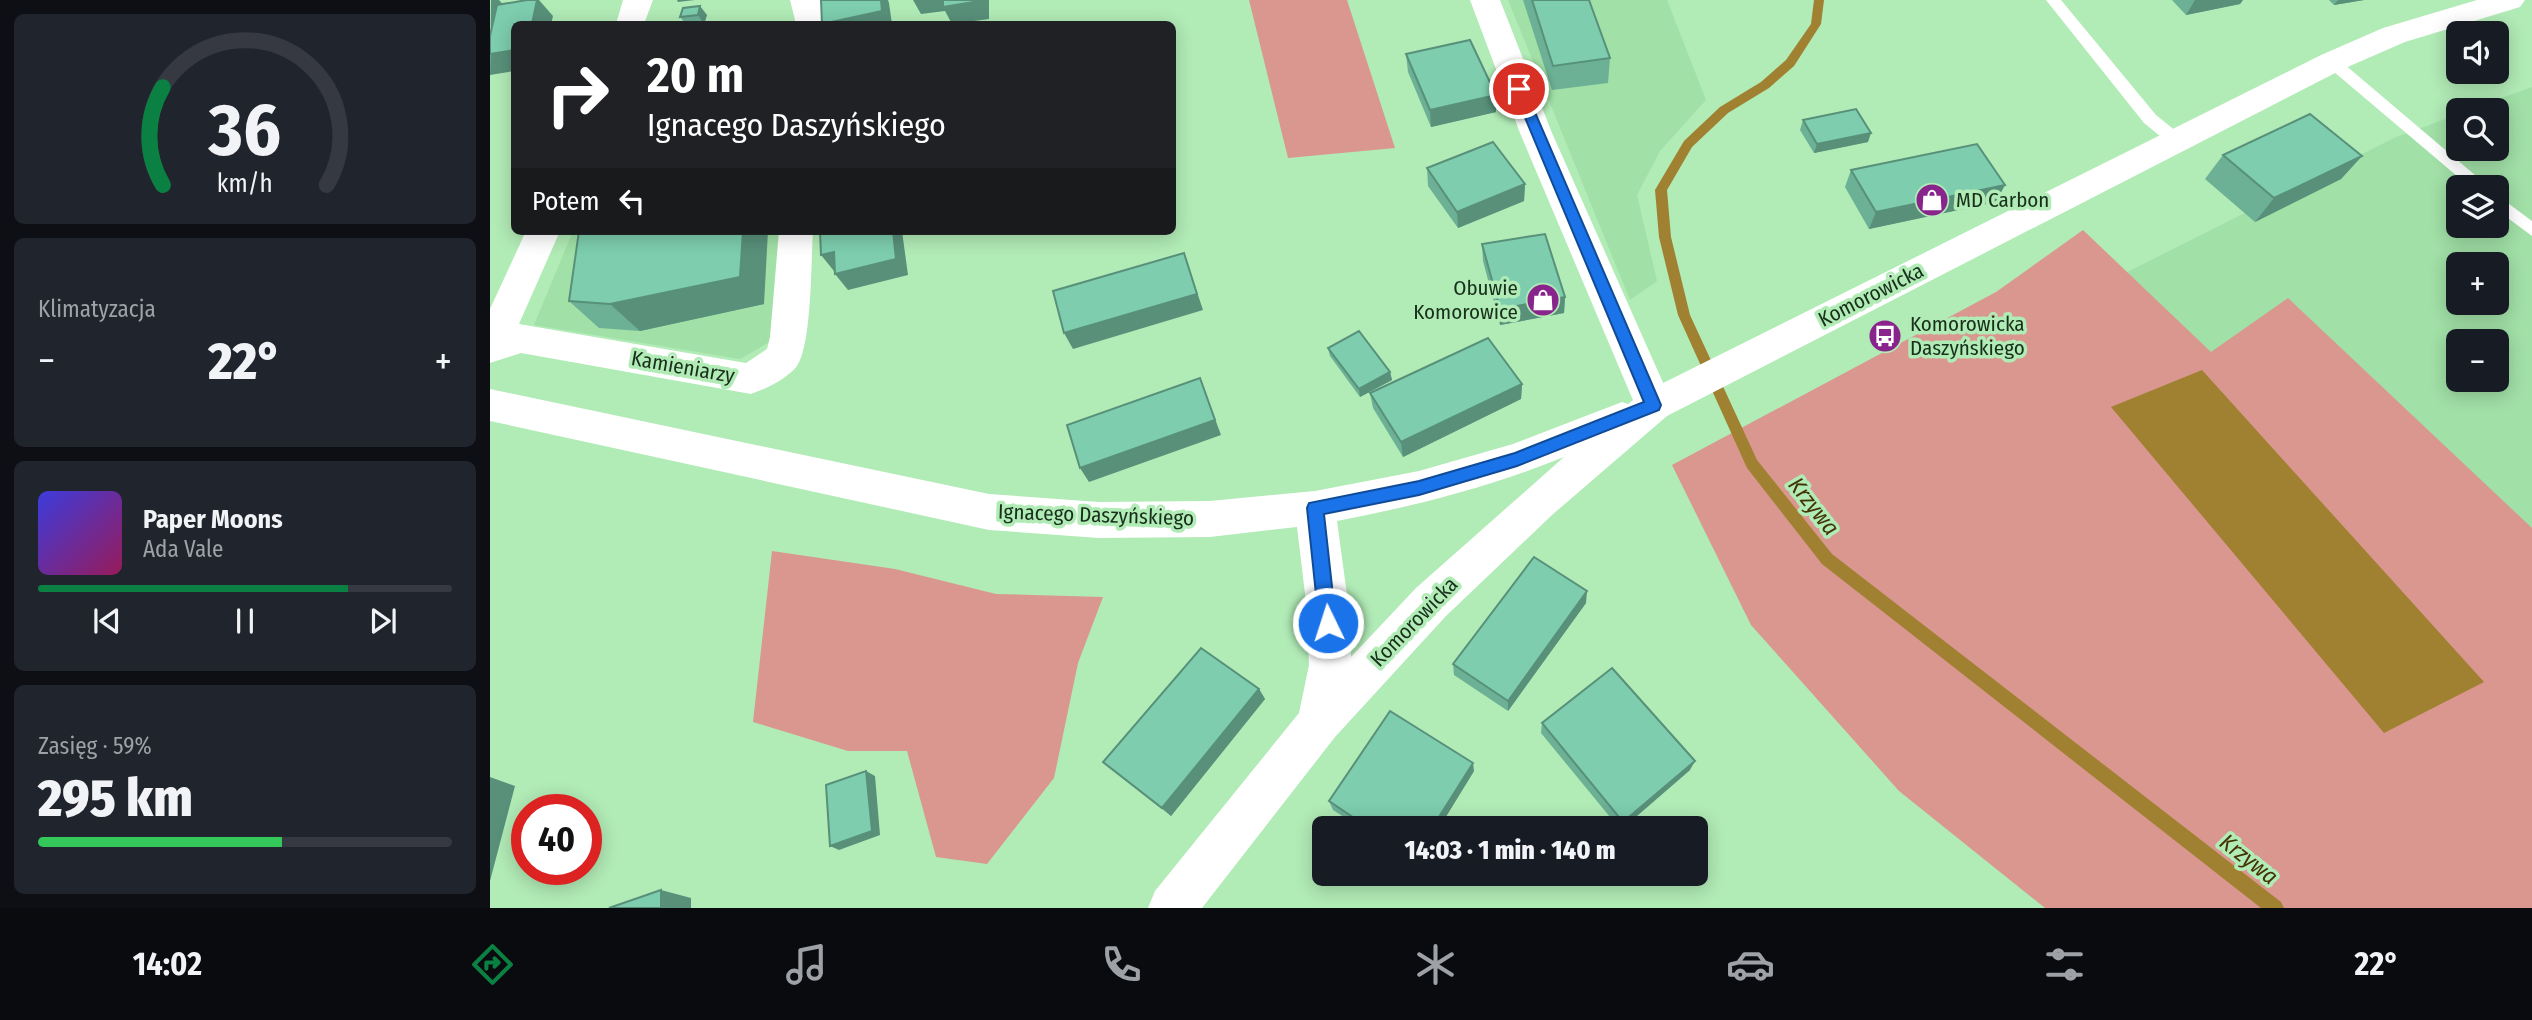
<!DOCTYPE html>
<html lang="pl">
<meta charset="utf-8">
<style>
body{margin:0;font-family:"Fira Sans Condensed",sans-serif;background:#20242c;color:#f1f3f6;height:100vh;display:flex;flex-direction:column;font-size:26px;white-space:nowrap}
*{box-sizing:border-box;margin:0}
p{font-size:23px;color:#9ea1a6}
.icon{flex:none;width:38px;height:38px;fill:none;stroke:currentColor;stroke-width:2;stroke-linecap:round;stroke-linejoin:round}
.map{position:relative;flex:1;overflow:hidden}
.drawer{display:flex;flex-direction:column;gap:14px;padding:14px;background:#0d0f14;width:490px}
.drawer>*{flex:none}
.guide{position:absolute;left:21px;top:21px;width:665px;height:214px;border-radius:10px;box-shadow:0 4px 18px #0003;background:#202124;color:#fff;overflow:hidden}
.controls{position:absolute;left:1956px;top:21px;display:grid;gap:14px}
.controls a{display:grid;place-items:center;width:63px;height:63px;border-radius:10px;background:#171b24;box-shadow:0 4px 18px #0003;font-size:35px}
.speed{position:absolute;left:21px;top:794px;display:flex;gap:14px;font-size:35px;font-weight:700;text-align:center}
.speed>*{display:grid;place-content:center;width:91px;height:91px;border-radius:50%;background:#171b24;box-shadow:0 4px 18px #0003;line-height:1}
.speed .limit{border:10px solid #d22;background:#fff;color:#111}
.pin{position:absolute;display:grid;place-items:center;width:60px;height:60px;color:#fff;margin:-30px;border:4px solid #fff;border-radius:50%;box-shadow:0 2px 7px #0007}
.me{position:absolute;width:77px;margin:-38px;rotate:356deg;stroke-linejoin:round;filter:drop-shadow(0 0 5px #0008)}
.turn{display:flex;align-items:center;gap:24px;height:147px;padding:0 21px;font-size:32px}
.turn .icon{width:91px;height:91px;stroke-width:2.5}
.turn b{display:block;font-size:49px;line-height:60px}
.then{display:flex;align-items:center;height:66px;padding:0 21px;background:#0003;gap:14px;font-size:26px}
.big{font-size:52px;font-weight:800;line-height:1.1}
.drawer .card{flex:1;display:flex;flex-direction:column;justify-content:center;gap:10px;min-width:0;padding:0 24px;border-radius:10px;background:#20242c}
.drawer .dial{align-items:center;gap:0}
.dial svg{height:182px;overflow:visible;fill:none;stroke:#363941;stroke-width:7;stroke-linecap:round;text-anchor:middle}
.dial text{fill:#f1f3f6;stroke:none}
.song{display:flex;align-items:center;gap:21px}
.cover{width:84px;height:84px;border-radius:10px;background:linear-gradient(135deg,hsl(240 70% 55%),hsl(330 70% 35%))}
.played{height:7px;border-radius:4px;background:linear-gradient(90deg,#0b8043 75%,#363941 75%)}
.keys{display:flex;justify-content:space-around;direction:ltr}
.heat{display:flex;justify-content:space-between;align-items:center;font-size:38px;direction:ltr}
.charge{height:10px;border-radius:5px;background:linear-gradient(90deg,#34c759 59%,#363941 0)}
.trip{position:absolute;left:822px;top:816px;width:396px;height:70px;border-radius:10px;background:#171b24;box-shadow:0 4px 18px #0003;font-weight:800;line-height:70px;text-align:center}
.dock{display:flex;height:112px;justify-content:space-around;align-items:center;background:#090b0e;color:#9ea1a6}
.dock .icon{width:49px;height:49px}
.dock .selected{color:#0b8043}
.dock b{font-size:32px;color:#f1f3f6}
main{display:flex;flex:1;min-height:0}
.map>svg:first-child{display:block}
.built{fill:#a1e0a7;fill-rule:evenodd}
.green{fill:#da978f}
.water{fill:#a08031}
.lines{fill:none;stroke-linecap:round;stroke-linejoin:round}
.stream{fill:#a08031;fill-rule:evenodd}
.service{fill:#fff;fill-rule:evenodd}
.minor{fill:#fff;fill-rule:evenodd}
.tertiary{fill:#fff;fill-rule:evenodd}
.wall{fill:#6cb096}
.shaded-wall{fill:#58907a}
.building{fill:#7dcdae;stroke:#58907a;stroke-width:2}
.route{fill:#1a73e8;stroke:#114b97;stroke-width:2}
.labels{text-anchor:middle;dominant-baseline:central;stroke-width:7;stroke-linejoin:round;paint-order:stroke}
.poi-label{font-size:21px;fill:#182f1b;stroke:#b1ebb6;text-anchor:start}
.street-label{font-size:21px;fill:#182f1b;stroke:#b1ebb6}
.water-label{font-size:23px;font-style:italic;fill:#443305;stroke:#b1ebb6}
</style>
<main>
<section class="drawer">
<div class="card dial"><svg viewBox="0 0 100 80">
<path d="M14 69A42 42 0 1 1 86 69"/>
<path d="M14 69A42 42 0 0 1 14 26" stroke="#0b8043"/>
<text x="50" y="56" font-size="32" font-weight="700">36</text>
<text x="50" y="72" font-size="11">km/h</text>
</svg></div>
<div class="card"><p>Klimatyzacja</p>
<div class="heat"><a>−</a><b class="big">22°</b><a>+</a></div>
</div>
<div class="card">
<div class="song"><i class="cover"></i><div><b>Paper Moons</b><p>Ada Vale</p></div></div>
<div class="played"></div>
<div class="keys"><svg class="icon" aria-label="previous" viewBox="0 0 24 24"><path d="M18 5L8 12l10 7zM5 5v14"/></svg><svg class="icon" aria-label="pause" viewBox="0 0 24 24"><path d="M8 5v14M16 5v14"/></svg><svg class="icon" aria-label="next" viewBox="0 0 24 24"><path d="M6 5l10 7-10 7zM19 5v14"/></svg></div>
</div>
<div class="card"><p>Zasięg · 59%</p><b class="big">295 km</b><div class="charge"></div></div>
</section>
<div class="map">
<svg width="2042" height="908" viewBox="0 0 2042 908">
<rect width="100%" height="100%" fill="#b1ebb6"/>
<path class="built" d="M 1018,0 L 1177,0 L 1216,100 L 1170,151 L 1147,195 L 1167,281 L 1140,300 Z
M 2042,87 L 2042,908 L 1333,425 L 1904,138 L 1969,114 L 1969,149 L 2007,149 L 2007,110 L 1978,110 ZM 1969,187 L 2007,187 L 2007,226 L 1969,226 ZM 1969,264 L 2007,264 L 2007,303 L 1969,303 ZM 1969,341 L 2007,341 L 2007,380 L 1969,380 Z
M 83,231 L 292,231 L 283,340 L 250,359 L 44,325 Z"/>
<path class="green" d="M 759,0 L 857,0 L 905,148 L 798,158 Z
M 1593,230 L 1721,352 L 1798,298 L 2042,528 L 2042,908 L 1555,908 L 1409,791 L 1261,625 L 1182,465 L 1506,292 Z
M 282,551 L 405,569 L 506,594 L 613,597 L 588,663 L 564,778 L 497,864 L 446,857 L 417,751 L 358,751 L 263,722 Z"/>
<path class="water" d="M 1712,370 L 1994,682 L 1894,733 L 1621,407 Z"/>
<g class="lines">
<path class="stream" d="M 1324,0 L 1334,0 L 1331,24 L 1304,66 L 1279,88 L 1238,113 L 1202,147 L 1177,190 L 1181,237 L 1200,315 L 1267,460 L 1342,554 L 1791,902 L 1794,908 L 1771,908 L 1332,564 L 1257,468 L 1188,315 L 1169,237 L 1165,190 L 1194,141 L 1230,107 L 1271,82 L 1296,60 L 1321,24 Z"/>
<path class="service" d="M 1556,0 L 1571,0 L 1666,115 L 1692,136 L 1694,140 L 1692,144 L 1680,144 L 1654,123 Z
M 1842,57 L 1847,58 L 1999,187 L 1980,187 L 1837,66 L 1834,62 L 1837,58 Z
M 2007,195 L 2042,221 L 2042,236 L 2007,210 Z"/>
<path class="minor" d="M 133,0 L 163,0 L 154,24 L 126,24 Z
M 300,0 L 330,0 L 334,24 L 306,24 Z
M 980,0 L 1010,0 L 1062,133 L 1183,405 L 1177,416 L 1164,421 L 1151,416 L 1145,405 L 1030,133 Z
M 36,231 L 70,231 L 29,324 L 256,363 L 277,349 L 280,337 L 289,231 L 323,231 C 321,260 322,344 307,366 C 298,378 276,389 261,394 L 31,353 L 0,363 L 0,309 Z"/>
<path class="tertiary" d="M 1987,0 L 2035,0 L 2030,7 L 1915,42 L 1853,69 L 1177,416 L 1062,515 L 956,616 L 845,737 L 712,908 L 658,908 L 665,891 L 809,713 L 819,665 L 816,602 L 807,527 L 720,537 L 609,538 L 499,530 L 0,421 L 0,389 L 499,494 L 609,502 L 720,501 L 825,491 L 929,471 L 1023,444 L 1132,402 L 1138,404 L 1151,394 L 1831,55 L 1893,28 ZM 1074,457 L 926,588 L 861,657 L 858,602 L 847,521 C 925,506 1000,487 1074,457 Z"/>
</g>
<path class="wall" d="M 1033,0 L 1099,0 L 1120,58 L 1118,83 L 1062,90 Z
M 1682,0 L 1753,0 L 1750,4 L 1696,15 Z
M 1839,0 L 1874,0 L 1844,5 Z
M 193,8 L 217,15 L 214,24 L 196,24 L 190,17 Z
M 916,54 L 1006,112 L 941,127 L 918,72 Z
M 1313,120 L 1378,142 L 1324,153 L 1310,130 Z
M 1733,155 L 1872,156 L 1851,179 L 1765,222 L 1715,179 Z
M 937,168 L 1035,184 L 1034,201 L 968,228 L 938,186 Z
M 1361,170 L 1506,202 L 1379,229 L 1355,187 Z
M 992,244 L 1075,297 L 1074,313 L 1010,325 L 993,261 Z
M 79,301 L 274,304 L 150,331 L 109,328 Z
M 838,348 L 900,372 L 902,380 L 870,397 L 840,356 Z
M 1032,384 L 1031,399 L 913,457 L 883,408 L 880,393 Z
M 1096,603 L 1018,711 L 964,675 L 963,664 Z
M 769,689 L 775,699 L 681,816 L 613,762 Z
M 1052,723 L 1200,770 L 1133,828 L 1129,828 L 1051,733 Z
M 984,771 L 949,828 L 871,828 L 843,810 L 839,801 Z"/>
<path class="shaded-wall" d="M 1,0 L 9,0 L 25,18 L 24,71 L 0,75 Z
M 47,0 L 49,0 L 63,16 L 61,24 L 42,24 Z
M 187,0 L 205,0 L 188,2 Z
M 391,0 L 398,0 L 399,3 L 402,24 L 333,24 Z
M 423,0 L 499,0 L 499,19 L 462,24 L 455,11 L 431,14 Z
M 1705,0 L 1753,0 L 1750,4 L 1696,15 Z
M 1848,0 L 1874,0 L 1844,5 Z
M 210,6 L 217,15 L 214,24 L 208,15 Z
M 1006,95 L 1006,112 L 941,127 L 940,110 Z
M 1381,133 L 1378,142 L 1324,153 L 1327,144 Z
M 1872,156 L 1851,179 L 1765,222 L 1784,198 Z
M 1035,184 L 1034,201 L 968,228 L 967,212 Z
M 1515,185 L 1506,202 L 1379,229 L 1386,212 Z
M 253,231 L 278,231 L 274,304 L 150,331 L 120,304 Z
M 403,231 L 412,231 L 418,275 L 358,290 L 345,274 Z
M 344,252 L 357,268 L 344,271 L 331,255 Z
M 694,253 L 713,310 L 583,349 L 574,333 Z
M 1075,297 L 1074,313 L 1010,325 L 1010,309 Z
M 900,372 L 902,380 L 870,397 L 869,389 Z
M 710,378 L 731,435 L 599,482 L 590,468 Z
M 1032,384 L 1031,399 L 913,457 L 911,442 Z
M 1097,591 L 1096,603 L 1018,711 L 1018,701 Z
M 769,689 L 775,699 L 681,816 L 672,808 Z
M 1205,761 L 1200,770 L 1133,828 L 1131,828 L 1133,822 Z
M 983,763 L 984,771 L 949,828 L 942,828 Z
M 376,771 L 385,776 L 390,835 L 349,850 L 340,846 Z
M 0,777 L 25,786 L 0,881 Z
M 171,890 L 201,898 L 201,908 L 171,908 Z"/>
<path class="building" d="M 37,0 L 47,0 L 42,24 L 24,24 L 24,50 L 0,54 L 0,36 L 7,5 Z
M 331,0 L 391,0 L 392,11 L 332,24 Z
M 453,0 L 490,0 L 490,1 L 453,7 Z
M 1042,0 L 1099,0 L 1120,58 L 1063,66 Z
M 210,6 L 208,15 L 190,17 L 193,8 Z
M 980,40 L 1006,95 L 940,110 L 916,54 Z
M 1366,109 L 1381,133 L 1327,144 L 1313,120 Z
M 1820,114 L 1872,156 L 1784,198 L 1733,155 Z
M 1003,142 L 1035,184 L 967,212 L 937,168 Z
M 1487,144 L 1515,185 L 1386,212 L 1361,170 Z
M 89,231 L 253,231 L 250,277 L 120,304 L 79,301 Z
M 330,231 L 403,231 L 406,259 L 345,274 L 344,252 L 331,255 Z
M 1055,234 L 1075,297 L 1010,309 L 992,244 Z
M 694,253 L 707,294 L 574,333 L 563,291 Z
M 869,331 L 900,372 L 869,389 L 838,348 Z
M 998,338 L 1032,384 L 911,442 L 880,393 Z
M 710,378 L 725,420 L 590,468 L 577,425 Z
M 1044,557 L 1097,591 L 1018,701 L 963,664 Z
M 711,648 L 769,689 L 672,808 L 613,762 Z
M 1122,668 L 1205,761 L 1133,822 L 1052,723 Z
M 900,711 L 983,763 L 942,828 L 879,828 L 839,801 Z
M 376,771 L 382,831 L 340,846 L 336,785 Z
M 171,890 L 171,908 L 119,908 Z"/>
<path class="route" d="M 1029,84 L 1035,89 L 1171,405 L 1169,410 L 1027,466 L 929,495 L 834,514 L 846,623 L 844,629 L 838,631 L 832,629 L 829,623 L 817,508 L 819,503 L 929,481 L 1025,453 L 1154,402 L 1023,89 Z"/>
<defs>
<symbol id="shop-disc" viewBox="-11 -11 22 22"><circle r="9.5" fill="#89248c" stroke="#b1ebb6"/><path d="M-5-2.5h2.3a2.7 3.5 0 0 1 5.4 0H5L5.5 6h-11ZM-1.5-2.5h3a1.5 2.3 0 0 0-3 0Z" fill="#fff"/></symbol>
<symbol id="bus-disc" viewBox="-11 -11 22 22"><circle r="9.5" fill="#89248c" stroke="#b1ebb6"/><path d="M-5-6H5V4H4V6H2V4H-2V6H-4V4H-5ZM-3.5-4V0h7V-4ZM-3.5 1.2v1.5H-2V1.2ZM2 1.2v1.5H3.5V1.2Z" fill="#fff"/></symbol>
</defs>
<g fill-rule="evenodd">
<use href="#shop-disc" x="1423" y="181" width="38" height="38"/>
<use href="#shop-disc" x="1034" y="281" width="38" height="38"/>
<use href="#bus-disc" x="1376" y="317" width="38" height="38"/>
</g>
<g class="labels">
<g class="poi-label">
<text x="1466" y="200">MD Carbon</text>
<text x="1028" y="288" text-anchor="end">Obuwie<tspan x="1028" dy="24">Komorowice</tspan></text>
<text x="1420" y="324">Komorowicka<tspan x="1420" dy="24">Daszyńskiego</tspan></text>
</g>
<g class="street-label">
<text transform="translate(1381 295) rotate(-27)">Komorowicka</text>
<text transform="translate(193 367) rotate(10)">Kamieniarzy</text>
<text transform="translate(606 515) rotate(2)">Ignacego Daszyńskiego</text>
<text transform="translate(924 622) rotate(-46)">Komorowicka</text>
</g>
<g class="water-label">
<text transform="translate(1324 506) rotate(52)">Krzywa</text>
<text transform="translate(1759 859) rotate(38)">Krzywa</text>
</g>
</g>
</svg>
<div class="controls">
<a><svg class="icon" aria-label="sound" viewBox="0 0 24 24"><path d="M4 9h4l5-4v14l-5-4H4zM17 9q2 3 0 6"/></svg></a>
<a><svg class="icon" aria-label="search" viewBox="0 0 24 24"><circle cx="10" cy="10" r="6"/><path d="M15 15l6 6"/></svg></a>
<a><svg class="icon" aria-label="layers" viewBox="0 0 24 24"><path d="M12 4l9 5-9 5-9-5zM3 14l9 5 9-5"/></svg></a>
<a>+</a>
<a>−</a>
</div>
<div class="speed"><div class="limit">40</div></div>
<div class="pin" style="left:1029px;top:89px;background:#d93025"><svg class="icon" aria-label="arrive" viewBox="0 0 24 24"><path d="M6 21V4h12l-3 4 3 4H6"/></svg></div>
<svg class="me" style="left:838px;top:623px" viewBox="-20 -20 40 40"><circle r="17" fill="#1a73e8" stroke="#fff" stroke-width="3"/><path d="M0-11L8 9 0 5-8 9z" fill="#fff"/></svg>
<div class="trip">14:03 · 1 min · 140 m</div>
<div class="guide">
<div class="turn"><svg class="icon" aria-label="right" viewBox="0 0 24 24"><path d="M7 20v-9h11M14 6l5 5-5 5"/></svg><div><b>20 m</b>Ignacego Daszyńskiego</div></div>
<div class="then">Potem<svg class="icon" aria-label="left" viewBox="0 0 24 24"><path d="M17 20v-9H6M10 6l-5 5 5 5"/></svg></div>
</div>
</div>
</main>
<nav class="dock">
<b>14:02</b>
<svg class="icon selected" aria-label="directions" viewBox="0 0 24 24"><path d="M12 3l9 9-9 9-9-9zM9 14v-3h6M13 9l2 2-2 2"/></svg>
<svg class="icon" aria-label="music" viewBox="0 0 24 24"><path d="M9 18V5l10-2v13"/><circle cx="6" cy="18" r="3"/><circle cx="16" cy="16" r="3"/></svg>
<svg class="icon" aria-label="phone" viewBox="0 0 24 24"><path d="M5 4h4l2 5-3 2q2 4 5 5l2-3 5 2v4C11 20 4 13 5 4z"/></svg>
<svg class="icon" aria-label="climate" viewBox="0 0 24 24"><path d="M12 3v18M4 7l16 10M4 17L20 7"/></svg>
<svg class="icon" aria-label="car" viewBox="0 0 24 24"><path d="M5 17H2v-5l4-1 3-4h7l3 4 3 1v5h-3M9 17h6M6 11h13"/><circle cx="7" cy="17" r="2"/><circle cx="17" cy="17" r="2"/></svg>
<svg class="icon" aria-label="filters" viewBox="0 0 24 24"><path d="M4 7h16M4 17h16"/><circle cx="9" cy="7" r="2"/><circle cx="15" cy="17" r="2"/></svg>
<b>22°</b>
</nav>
